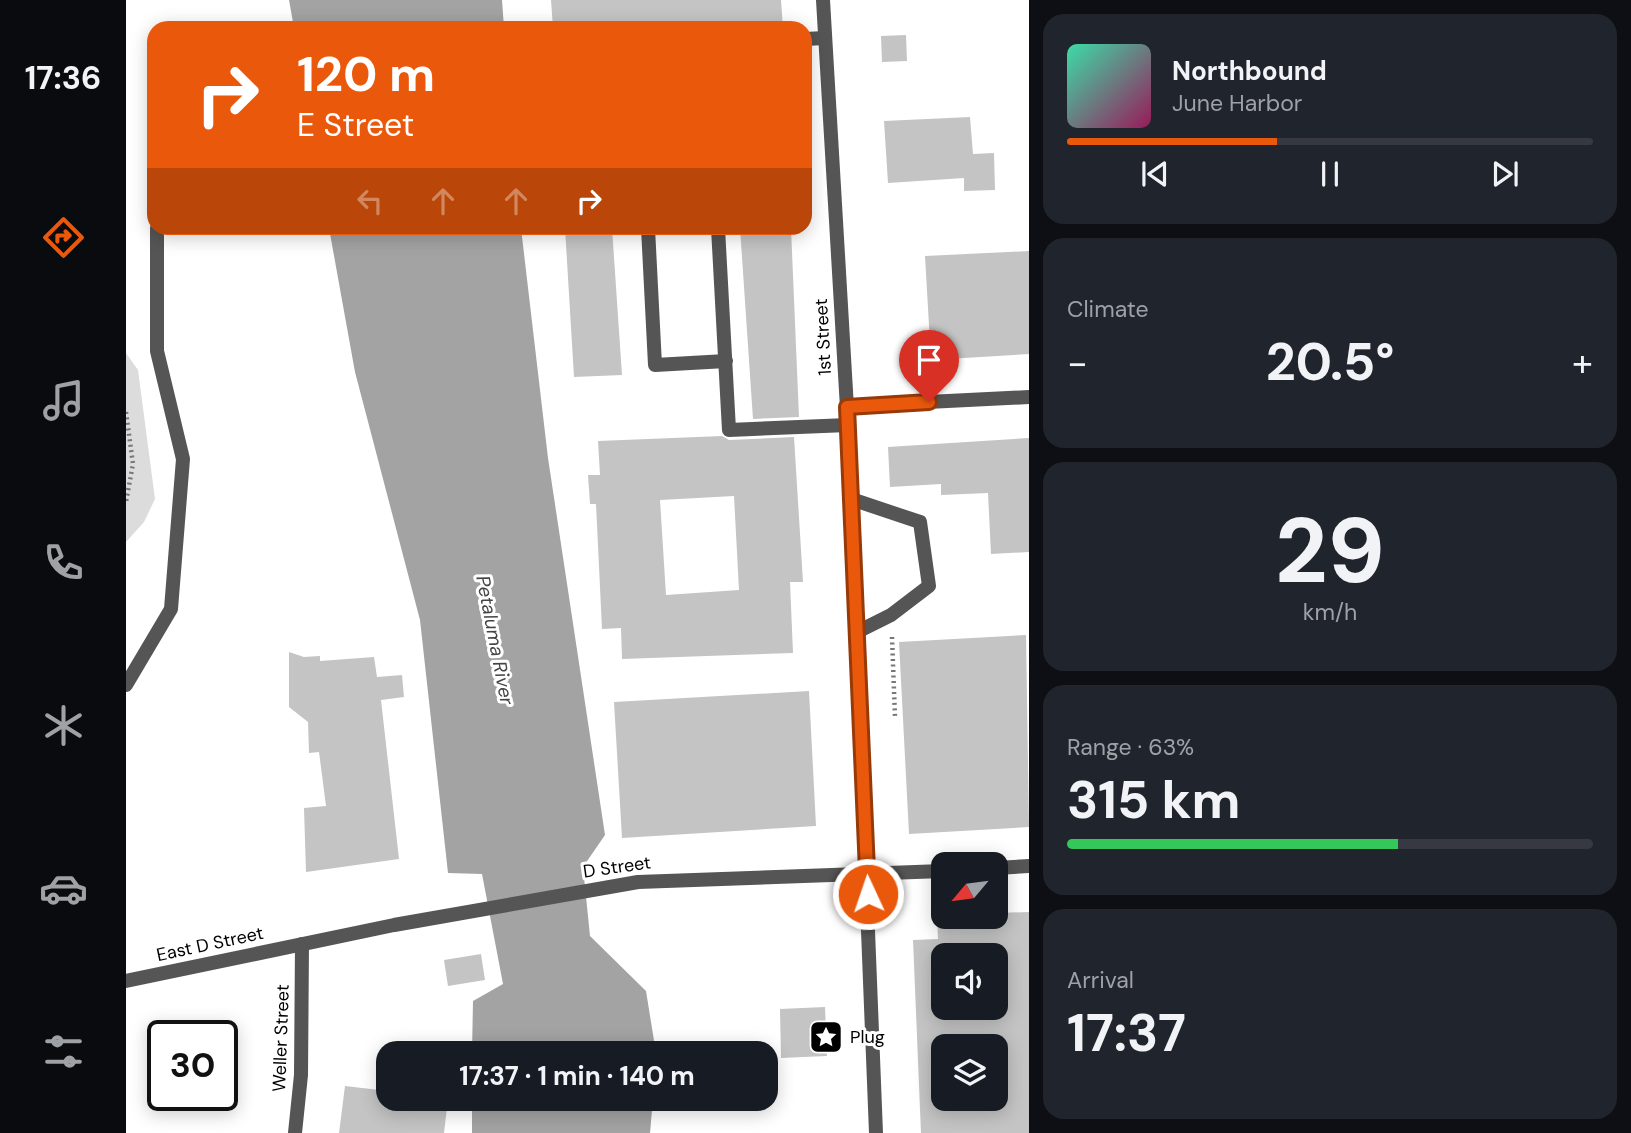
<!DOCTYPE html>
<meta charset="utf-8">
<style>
body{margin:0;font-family:"DM Sans",sans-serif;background:#20242c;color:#f1f3f6;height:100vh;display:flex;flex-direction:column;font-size:26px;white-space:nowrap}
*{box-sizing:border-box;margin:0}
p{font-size:23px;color:#9ea1a6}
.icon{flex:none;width:38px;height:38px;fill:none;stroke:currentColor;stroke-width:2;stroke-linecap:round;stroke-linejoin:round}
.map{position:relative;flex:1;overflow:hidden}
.drawer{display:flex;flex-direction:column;gap:14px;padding:14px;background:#0d0f14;width:602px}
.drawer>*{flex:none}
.hud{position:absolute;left:21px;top:21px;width:665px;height:214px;border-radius:21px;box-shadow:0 4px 18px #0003;background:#ea580c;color:#fff;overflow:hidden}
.needle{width:46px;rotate:241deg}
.buttons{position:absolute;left:805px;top:852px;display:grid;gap:14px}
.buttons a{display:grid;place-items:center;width:77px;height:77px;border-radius:14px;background:#171b24;box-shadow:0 4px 18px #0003;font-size:35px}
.speed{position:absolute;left:21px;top:1020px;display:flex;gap:14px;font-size:35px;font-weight:700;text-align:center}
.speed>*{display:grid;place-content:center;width:91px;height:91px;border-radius:50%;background:#171b24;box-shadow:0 4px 18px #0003;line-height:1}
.speed .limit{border:4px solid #111;border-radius:10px;background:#fff;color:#111}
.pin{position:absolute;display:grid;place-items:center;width:60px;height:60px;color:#fff;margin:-72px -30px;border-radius:50% 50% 50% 0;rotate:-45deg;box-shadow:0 0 7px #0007}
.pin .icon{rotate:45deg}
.me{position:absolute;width:77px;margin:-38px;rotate:357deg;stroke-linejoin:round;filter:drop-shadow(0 0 5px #0008)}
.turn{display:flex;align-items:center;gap:24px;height:147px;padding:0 35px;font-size:32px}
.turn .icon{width:91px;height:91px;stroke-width:2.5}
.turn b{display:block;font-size:49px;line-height:60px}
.lanes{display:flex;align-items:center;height:66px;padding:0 35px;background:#0003;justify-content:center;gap:35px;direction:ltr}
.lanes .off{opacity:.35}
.big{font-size:52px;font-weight:700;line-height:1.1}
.drawer .tile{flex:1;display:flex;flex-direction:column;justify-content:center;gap:10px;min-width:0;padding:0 24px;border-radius:21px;background:#20242c}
.drawer .dial{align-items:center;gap:0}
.dial b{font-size:91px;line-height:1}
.song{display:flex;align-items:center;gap:21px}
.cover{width:84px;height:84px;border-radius:10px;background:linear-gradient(135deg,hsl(160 70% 55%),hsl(330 70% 35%))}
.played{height:7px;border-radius:4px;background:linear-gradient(90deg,#ea580c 40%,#363941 40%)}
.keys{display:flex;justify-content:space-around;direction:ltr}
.heat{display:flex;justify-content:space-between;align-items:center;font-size:38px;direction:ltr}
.charge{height:10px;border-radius:5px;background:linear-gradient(90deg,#34c759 63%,#363941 0)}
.trip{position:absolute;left:250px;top:1041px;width:402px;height:70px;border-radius:21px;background:#171b24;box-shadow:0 4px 18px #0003;font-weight:700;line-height:70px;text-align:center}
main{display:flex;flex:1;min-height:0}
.dock{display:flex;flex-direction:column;width:126px;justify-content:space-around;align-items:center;background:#090b0e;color:#9ea1a6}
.dock .icon{width:49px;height:49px}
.dock .current{color:#ea580c}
.dock b{font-size:32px;color:#f1f3f6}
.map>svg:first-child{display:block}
.green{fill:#dcdcdc}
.water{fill:#a3a3a3}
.building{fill:#c4c4c4;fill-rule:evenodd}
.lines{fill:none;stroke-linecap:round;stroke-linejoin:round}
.path{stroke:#777;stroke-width:4.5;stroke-dasharray:2 3.5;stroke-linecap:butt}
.service{stroke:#555;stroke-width:14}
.minor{stroke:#555;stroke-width:14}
.tertiary{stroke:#555;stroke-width:14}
.route-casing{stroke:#983908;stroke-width:18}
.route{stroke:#ea580c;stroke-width:12}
.labels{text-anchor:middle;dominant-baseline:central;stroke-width:6;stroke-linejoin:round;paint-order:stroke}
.street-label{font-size:18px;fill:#000;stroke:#fff}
.poi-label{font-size:18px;fill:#000;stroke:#fff;text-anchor:start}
.water-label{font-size:19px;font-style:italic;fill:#444;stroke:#fff}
</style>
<main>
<nav class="dock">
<b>17:36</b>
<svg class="icon current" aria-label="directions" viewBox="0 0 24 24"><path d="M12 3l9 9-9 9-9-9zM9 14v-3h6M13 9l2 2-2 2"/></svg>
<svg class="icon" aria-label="music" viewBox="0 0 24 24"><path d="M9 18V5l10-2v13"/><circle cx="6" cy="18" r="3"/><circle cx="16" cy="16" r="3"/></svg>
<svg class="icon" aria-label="phone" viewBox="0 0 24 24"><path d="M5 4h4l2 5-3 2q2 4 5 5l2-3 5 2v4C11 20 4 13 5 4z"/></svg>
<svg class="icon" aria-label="climate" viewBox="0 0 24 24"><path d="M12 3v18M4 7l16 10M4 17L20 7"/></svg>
<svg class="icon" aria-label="car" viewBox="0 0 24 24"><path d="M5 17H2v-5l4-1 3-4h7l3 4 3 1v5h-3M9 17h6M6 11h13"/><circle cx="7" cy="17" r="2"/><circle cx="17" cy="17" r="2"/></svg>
<svg class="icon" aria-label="filters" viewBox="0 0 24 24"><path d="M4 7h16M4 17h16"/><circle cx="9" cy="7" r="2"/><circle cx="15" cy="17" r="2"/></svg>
</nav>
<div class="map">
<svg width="903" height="1133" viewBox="0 0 903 1133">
<rect width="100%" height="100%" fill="#fff"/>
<path class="green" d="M 0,353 L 12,370 L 29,499 L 18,522 L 0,542 Z"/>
<path class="water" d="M 163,0 L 376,0 L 378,28 L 168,28 Z
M 203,228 L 395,228 L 422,458 L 479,835 L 457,867 L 464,936 L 520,991 L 530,1053 L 346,1053 L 347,1001 L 377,984 L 356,874 L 322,873 L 294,620 L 229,372 Z
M 346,1099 L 527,1099 L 524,1133 L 346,1133 Z"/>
<path class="building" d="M 425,0 L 655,0 L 657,28 L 427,28 Z
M 780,35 L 781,61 L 756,62 L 755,36 Z
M 844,117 L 847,154 L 868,153 L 869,190 L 838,191 L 838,178 L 762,183 L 758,121 Z
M 439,228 L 486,228 L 496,375 L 448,377 Z
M 614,228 L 665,228 L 673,417 L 627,419 Z
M 903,251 L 903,354 L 805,360 L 799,256 Z
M 596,436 L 603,440 L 668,437 L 677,582 L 664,582 L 667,653 L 496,659 L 495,628 L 476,629 L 470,504 L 464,504 L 462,475 L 474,475 L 472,441 ZM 608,496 L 613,590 L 540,595 L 534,500 Z
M 903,438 L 903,552 L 865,554 L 862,493 L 815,495 L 815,484 L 764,487 L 762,447 Z
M 900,635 L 903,827 L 783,834 L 773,642 Z
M 163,652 L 178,657 L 194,656 L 194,661 L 248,657 L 251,677 L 276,675 L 278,697 L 255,700 L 273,859 L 180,872 L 178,808 L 200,806 L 193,752 L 183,753 L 182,722 L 163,707 Z
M 683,691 L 690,826 L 496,838 L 488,702 Z
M 903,912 L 903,1133 L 795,1133 L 787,940 L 812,939 L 811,917 L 870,917 L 870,913 ZM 817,956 L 870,956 L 870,1008 L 817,1008 ZM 817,1046 L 870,1046 L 870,1099 L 817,1099 Z
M 355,954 L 359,980 L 322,986 L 318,960 Z
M 699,1007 L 701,1056 L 655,1058 L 654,1009 Z
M 219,1086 L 262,1091 L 262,1099 L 322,1099 L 318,1133 L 213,1133 Z"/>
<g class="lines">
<path class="path" d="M 0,412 L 7,464 L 0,502
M 766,637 L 769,717"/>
<path class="service" d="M 679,39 L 699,38
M 522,228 L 529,365 L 600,361
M 592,228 L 603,430 L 722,425
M 725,499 L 794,522 L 803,586 L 765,615 L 731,632
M 0,685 L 45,609 L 57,459 L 31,351 L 31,228"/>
<path class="minor" d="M 697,0 L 722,425 L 750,1133
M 721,406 L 903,397
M 169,1133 L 175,1075 L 176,944"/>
<path class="tertiary" d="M 870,868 L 903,866
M 0,981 L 268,925 L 512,882 L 817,871"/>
</g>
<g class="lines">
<defs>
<path id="route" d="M 742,894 L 721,407 L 803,402"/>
</defs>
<use href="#route" class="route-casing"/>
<use href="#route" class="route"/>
</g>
<defs>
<symbol id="sight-square" viewBox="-11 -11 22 22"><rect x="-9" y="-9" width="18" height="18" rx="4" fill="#000" stroke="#fff"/><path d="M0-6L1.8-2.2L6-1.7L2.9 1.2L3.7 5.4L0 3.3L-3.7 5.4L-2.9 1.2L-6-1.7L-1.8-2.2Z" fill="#fff"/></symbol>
</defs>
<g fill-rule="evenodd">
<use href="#sight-square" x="681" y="1018" width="38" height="38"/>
</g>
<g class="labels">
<g class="street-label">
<text transform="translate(697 337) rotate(-93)">1st Street</text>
<text transform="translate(491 867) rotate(-8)">D Street</text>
<text transform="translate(84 944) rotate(-12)">East D Street</text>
<text transform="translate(155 1038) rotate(-88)">Weller Street</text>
</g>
<g class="poi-label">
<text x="724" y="1037">Plug</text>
</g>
<g class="water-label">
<text transform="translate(369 640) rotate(79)">Petaluma River</text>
</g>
</g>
</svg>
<div class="buttons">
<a><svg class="needle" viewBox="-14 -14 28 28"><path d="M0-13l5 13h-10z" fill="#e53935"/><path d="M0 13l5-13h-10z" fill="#9ea1a6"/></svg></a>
<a><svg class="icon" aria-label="sound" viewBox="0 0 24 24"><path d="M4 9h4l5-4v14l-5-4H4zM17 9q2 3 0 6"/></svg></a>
<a><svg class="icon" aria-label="layers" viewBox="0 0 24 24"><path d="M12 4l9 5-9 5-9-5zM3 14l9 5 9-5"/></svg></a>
</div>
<div class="speed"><div class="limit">30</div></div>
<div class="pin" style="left:803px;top:402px;background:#d93025"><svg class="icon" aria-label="arrive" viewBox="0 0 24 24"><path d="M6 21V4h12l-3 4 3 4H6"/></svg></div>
<svg class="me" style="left:742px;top:894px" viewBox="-20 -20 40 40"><circle r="17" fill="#ea580c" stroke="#fff" stroke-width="3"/><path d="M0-11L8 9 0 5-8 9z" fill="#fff"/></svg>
<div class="trip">17:37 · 1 min · 140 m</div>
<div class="hud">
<div class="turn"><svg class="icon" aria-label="right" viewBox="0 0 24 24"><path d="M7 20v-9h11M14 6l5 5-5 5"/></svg><div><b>120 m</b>E Street</div></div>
<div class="lanes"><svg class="icon off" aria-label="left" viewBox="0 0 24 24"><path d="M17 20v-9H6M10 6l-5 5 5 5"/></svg><svg class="icon off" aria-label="ahead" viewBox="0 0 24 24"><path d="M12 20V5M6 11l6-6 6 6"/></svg><svg class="icon off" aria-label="ahead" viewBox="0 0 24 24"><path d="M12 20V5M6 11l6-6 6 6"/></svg><svg class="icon" aria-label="right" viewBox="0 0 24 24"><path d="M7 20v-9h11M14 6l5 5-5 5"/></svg></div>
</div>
</div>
<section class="drawer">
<div class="tile">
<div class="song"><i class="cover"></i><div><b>Northbound</b><p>June Harbor</p></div></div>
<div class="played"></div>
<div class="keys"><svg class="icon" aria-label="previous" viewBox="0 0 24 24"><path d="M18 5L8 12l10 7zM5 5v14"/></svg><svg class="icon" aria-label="pause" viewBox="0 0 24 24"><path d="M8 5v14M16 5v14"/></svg><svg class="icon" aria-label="next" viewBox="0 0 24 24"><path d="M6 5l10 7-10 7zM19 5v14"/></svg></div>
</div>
<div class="tile"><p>Climate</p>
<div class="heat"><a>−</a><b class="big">20.5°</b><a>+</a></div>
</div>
<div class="tile dial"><b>29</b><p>km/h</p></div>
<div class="tile"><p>Range · 63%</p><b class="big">315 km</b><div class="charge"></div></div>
<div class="tile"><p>Arrival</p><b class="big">17:37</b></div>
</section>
</main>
